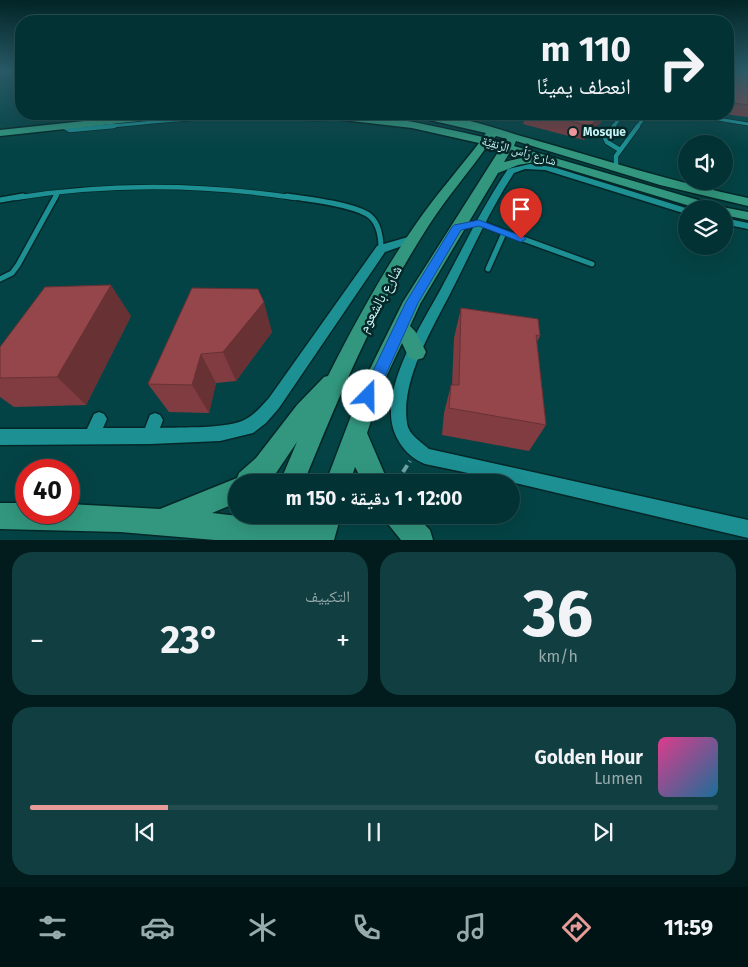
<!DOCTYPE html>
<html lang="ar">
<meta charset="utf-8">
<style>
body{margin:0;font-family:"Fira Sans","Noto Naskh Arabic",sans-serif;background:#113e40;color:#f1f3f6;direction:rtl;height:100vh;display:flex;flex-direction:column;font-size:19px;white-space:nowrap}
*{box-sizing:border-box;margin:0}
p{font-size:16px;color:#97aaac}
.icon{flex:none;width:28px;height:28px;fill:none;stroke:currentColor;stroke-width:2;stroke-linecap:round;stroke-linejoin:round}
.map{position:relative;height:540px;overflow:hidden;direction:ltr}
.side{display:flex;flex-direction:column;gap:12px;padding:12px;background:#021c1d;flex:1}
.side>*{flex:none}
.banner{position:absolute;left:15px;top:15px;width:719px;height:105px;border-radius:20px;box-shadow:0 5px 20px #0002,0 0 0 1px #244d4f;direction:rtl;background:#033234;color:#f1f3f6;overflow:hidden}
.tools{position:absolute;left:678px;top:135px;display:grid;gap:10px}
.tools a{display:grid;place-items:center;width:55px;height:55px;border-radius:50%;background:#033234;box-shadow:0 5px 20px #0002,0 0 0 1px #244d4f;font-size:25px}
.speed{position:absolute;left:15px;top:459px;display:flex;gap:10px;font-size:25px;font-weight:700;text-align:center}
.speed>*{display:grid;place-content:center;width:65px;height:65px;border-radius:50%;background:#033234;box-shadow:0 5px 20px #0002,0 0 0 1px #244d4f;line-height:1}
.speed .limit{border:8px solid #d22;background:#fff;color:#111}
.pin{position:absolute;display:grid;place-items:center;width:42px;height:42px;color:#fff;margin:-51px -21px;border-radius:50% 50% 50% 0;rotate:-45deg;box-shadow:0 0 5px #0007}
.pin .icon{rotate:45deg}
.me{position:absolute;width:55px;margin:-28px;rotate:22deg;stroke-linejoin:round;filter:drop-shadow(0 0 4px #0008)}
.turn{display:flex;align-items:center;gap:18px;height:105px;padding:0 20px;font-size:22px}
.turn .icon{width:65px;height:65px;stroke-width:2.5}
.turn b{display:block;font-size:35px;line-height:42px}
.big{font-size:38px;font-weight:700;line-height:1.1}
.side .widget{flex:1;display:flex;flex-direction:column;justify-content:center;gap:8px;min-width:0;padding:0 18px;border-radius:20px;background:#113e40}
.side .dial{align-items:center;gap:0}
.dial b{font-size:65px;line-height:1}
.song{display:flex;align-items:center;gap:15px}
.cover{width:60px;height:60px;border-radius:8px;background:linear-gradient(135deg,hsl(330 70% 55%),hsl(200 70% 35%))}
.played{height:5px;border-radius:2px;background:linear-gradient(90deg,#e69b98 20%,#244d4f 20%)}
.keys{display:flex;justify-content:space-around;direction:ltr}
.heat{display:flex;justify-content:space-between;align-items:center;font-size:28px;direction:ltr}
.side .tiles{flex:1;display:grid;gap:12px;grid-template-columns:1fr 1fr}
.widget:last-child{grid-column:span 2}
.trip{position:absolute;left:228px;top:474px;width:292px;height:50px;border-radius:25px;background:#033234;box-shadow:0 5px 20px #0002,0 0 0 1px #244d4f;font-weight:700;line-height:50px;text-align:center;direction:rtl}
.tab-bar{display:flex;height:80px;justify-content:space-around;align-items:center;background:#011415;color:#97aaac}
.tab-bar .icon{width:35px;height:35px}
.tab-bar .selected{color:#e69b98}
.tab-bar b{font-size:22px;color:#f1f3f6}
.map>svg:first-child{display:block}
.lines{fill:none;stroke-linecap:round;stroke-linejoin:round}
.lane-far2-casing{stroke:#052728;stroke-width:4.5}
.lane-far1-casing{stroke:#052728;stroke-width:6}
.lane-casing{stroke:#052728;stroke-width:8}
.street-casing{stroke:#052728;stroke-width:3}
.secondary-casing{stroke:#052728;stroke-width:3}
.path{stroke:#6ea4a6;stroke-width:4;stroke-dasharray:8 4;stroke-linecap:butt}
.lane-far2{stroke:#1d9094;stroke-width:3}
.lane-far1{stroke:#1d9094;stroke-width:4.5}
.lane{stroke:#1d9094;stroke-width:5}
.street{fill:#1d9094;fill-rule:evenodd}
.secondary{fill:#32977e;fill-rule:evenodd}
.wall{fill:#803c40}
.shaded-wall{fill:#683134}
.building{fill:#95464a;stroke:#683134}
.route{fill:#1a73e8;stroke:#114b97}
.poi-dot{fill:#f59b9d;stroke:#052728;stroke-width:2}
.labels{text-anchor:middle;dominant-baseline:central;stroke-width:5;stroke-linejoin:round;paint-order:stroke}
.far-poi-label{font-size:12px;font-weight:bold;fill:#caf8fa;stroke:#052728;text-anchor:start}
.far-street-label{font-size:12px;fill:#caf8fa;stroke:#052728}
.street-label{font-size:15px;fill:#caf8fa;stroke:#052728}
</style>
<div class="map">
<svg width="748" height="540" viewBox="0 0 748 540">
<rect width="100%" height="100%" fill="#044345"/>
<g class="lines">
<defs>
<path id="lane-far2" d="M 687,114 L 748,124
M 63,126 L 65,127
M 103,127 C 154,122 205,116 256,117 C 285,117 313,122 341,117
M 613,127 L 623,114
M 637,127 L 647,114"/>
<path id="lane-far1" d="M 63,126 L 70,130 L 114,126
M 614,126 L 605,138 L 607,142 L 620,150
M 616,167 L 616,156 L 638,126
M 15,198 C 108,183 202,184 296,198
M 55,198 L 58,192"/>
<path id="lane" d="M 287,196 C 308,199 350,204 367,214 C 379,221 381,236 381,249
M 0,200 L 23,196
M 460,227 L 479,223 L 592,264
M 488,269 L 504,233
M 0,279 L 12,273 L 18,265 L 56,196"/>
<path id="street" d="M 530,164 L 553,167 L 689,209 L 686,209 L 686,214 L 683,213 L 545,170 L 525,169 L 514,173 C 491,208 474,246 455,284 C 436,323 400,378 407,423 C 408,434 421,442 429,449 L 748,520 L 748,538 L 511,482 L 425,464 C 403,455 390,433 391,410 C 392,368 424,321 443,285 C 464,246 483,206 508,169 Z
M 724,218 L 748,223 L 748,229 L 724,224 Z
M 415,235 L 419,236 L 420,238 L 419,240 L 385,252 L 279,408 L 266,423 L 253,433 L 220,441 L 150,444 L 0,445 L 0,429 L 87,429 L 94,414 L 99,412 L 104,414 L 107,419 L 103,428 L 145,428 L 150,415 L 155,413 L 160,415 L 163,420 L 160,428 C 180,427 230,429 246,419 C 255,414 262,406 269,398 L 377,246 Z"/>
<path id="secondary" d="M 150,114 L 181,114 L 176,117 L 0,136 L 0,130 Z
M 312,114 C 369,110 428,125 483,137 L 486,133 L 412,116 L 411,114 C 450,111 493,128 528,138 C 602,159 673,182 748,198 L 748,206 L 660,185 L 516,141 L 514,146 L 722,207 L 748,212 L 748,220 L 724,215 L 724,209 L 700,209 L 541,161 L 518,165 L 498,173 L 420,304 L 410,326 L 415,331 L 426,352 L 423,358 L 416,360 L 409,358 L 402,343 L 385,379 L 367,433 L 388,482 L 363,482 L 355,467 L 350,482 L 326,482 L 365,379 L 403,302 L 500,149 L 488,145 C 469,172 447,197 429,225 C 377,305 340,394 304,482 L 280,482 L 297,442 L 274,476 L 266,482 L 236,482 L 236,503 L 212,513 L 265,519 L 266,515 L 292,515 L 290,522 L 311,525 L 315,515 L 341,515 L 334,540 L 215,540 L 120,532 L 0,529 L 0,503 L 26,503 L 26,512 L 69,512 L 69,504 L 160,509 L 237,478 L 239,473 L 256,458 L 297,405 L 324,377 L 328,376 C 355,323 384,269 418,221 C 437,194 459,169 479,143 L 412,128 L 317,117 ZM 496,136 L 507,139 L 504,143 L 493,139 ZM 510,152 L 526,157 L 504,162 Z
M 384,515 L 415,515 L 430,530 L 433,540 L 401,540 L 388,524 Z"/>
</defs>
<use href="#lane-far2" class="lane-far2-casing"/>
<use href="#lane-far1" class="lane-far1-casing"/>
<use href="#lane" class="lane-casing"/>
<use href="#street" class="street-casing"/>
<use href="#secondary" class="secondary-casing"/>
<path class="path" d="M 403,472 L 410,461"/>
<use href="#lane-far2" class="lane-far2"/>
<use href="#lane-far1" class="lane-far1"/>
<use href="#lane" class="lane"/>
<use href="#street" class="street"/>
<use href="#secondary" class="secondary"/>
</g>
<path class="wall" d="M 728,71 L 748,71 L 748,117 L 724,114 L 728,114 Z
M 507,114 L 609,114 L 584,140 L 523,124 L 524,121 Z
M 192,288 L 272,332 L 236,381 L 216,383 L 209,413 L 169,412 L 148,384 Z
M 461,308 L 540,336 L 537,342 L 546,425 L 529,451 L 442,435 L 444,413 L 451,385 L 452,385 L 454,338 Z
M 131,316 L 86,405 L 14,407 L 0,397 L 0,347 Z"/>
<path class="shaded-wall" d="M 601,114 L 609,114 L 584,140 L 590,126 Z
M 111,285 L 131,316 L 86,405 L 57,377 Z
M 264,302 L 272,332 L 236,381 L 223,352 Z
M 201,354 L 216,383 L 209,413 L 192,385 Z"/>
<path class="building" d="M 728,71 L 748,71 L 748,105 L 728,102 Z
M 544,114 L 601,114 L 590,126 Z
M 111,285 L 57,377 L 0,378 L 0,347 L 45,287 Z
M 192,288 L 258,289 L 264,302 L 223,352 L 201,354 L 192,385 L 148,384 Z
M 461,308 L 538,319 L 540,336 L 536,335 L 546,425 L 449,408 L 451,385 L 459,385 Z"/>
<linearGradient id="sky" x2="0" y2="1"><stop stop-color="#022526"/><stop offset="0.48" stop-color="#295b68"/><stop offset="1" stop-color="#295b68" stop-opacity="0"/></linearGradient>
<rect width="748" height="147" fill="url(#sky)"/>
<path class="route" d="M 479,220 L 524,237 L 526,239 L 521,242 L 479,226 L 461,230 L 418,303 L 374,401 L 368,403 L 363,401 L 361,396 L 406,302 L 452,227 L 454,225 Z"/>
<circle class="poi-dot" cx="573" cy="132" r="5"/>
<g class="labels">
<g class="far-poi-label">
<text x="583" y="132">Mosque</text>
</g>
<g class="far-street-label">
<text transform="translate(519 151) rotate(16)">شارع رَأس الرَّنقِيَّة</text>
</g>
<g class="street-label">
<text transform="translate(380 299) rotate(-61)">شارع بالشعوم</text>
</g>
</g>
</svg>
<div class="tools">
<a><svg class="icon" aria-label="sound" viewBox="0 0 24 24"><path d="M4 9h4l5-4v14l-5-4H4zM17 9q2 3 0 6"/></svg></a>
<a><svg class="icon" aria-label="layers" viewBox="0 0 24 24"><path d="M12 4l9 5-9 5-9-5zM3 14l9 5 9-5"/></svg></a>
</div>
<div class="speed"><div class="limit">40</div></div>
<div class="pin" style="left:521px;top:239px;background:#d93025"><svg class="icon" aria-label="arrive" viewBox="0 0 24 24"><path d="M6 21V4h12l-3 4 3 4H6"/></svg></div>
<svg class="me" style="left:368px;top:396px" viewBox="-20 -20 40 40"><circle r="19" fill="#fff"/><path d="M0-13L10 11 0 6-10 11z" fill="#1a73e8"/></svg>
<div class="trip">12:00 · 1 دقيقة · 150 m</div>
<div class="banner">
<div class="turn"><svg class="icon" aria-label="right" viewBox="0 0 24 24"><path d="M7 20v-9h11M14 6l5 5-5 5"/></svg><div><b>110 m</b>انعطف يمينًا</div></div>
</div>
</div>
<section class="side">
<div class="tiles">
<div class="widget dial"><b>36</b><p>km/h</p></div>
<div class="widget"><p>التكييف</p>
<div class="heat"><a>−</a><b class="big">23°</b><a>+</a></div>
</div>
<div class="widget">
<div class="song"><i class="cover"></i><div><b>Golden Hour</b><p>Lumen</p></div></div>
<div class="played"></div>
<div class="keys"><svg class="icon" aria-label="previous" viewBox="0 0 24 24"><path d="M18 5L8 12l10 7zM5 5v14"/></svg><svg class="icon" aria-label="pause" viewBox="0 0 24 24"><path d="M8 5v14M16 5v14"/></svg><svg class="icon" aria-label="next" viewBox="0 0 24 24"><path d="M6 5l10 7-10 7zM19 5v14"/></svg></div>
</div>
</div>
</section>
<nav class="tab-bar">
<b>11:59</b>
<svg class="icon selected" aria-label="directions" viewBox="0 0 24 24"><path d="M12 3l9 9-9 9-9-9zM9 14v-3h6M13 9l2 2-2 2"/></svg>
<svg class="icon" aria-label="music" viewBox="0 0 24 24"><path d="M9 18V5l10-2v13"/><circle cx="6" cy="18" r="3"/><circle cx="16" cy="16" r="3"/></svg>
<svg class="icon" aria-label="phone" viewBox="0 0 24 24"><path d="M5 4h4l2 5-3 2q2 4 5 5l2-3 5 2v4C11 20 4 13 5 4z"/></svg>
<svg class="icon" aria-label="climate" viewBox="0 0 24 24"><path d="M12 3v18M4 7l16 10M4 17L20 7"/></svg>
<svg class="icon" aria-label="car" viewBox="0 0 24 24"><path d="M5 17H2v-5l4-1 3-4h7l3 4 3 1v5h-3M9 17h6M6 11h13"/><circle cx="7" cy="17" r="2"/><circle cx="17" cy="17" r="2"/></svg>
<svg class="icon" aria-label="filters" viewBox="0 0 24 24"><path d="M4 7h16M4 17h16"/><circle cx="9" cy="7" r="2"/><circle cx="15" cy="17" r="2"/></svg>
</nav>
